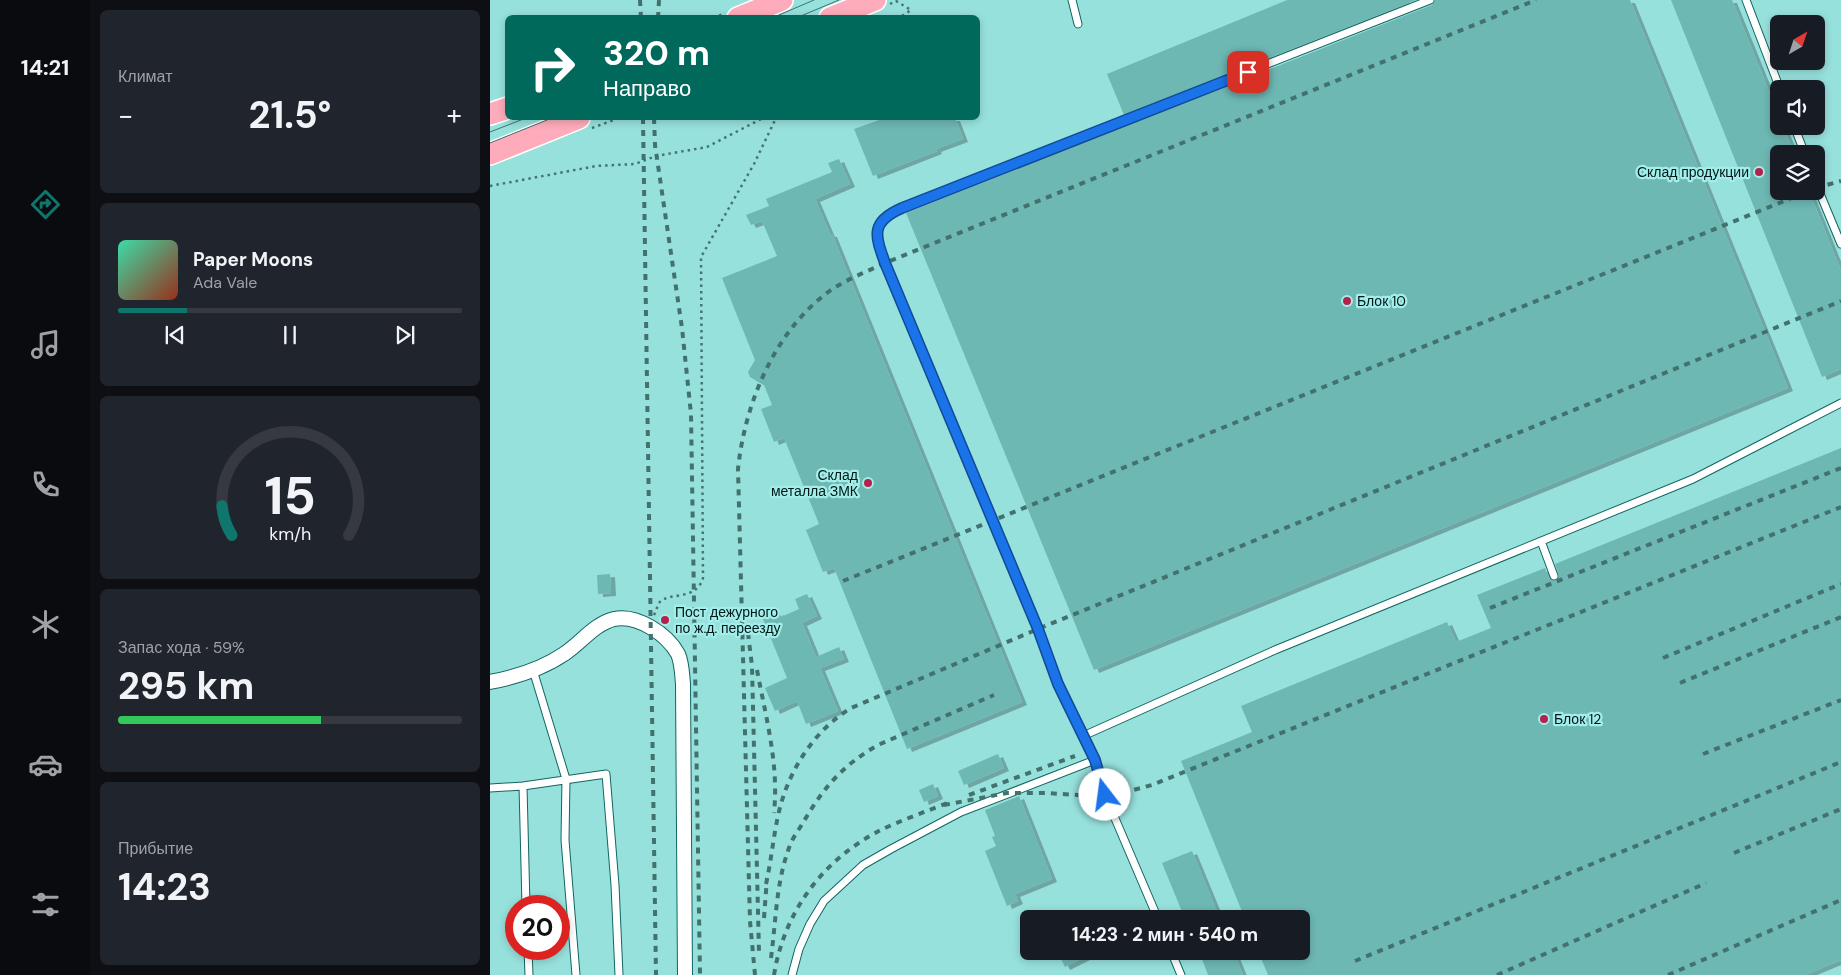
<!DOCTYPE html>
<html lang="ru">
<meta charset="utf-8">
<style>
body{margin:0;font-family:"DM Sans",sans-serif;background:#20242c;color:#f1f3f6;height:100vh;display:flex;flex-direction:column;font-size:19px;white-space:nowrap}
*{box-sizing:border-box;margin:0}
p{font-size:16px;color:#9ea1a6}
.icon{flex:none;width:28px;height:28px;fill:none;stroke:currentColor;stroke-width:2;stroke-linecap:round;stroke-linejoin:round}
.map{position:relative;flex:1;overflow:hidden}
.panel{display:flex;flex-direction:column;gap:10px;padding:10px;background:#0d0f14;width:400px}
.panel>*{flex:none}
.banner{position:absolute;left:15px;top:15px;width:475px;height:105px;border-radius:8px;box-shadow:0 2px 8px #0003;background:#00695c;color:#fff;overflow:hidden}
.needle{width:32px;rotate:39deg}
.tools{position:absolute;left:1280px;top:15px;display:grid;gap:10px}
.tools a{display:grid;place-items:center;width:55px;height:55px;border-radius:8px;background:#171b24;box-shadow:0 2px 8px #0003;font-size:25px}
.speed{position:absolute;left:15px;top:895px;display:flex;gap:10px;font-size:25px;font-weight:700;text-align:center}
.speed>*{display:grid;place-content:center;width:65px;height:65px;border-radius:50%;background:#171b24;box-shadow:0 2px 8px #0003;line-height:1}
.speed .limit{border:8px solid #d22;background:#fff;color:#111}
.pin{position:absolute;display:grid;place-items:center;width:42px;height:42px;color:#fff;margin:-21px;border-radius:10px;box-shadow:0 2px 8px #0006}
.me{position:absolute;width:55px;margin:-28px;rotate:345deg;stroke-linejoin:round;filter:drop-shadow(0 0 4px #0008)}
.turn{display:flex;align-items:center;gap:18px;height:105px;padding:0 15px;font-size:22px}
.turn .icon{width:65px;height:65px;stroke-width:2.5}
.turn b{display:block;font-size:35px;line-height:42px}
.big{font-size:38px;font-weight:700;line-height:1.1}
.panel .widget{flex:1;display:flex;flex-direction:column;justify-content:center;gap:8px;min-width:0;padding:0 18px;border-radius:8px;background:#20242c}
.panel .dial{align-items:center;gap:0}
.dial svg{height:130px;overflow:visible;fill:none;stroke:#363941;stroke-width:7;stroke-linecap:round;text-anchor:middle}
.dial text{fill:#f1f3f6;stroke:none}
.song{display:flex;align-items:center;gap:15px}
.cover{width:60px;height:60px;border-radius:8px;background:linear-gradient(135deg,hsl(160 70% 55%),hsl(10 70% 35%))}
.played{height:5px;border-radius:2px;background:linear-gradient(90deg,#0f766e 20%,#363941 20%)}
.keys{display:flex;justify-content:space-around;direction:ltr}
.heat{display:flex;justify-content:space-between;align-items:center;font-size:28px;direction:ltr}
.charge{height:8px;border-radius:4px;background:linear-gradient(90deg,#34c759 59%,#363941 0)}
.trip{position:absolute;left:530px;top:910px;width:290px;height:50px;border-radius:8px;background:#171b24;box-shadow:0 2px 8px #0003;font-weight:700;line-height:50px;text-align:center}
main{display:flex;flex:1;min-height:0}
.tab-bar{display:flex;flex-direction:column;width:90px;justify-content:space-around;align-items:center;background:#090b0e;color:#9ea1a6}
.tab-bar .icon{width:35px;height:35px}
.tab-bar .on{color:#0f766e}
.tab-bar b{font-size:22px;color:#f1f3f6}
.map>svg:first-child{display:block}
.building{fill:#6eb8b4;filter:url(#shadow)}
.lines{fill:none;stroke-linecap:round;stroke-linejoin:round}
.service-casing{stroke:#116562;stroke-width:9}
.minor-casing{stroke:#116562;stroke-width:16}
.primary-casing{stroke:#fff;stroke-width:24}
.path{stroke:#457472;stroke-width:2.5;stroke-dasharray:2.5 4;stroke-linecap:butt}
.service{stroke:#fff;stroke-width:7}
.minor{stroke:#fff;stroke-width:14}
.primary{stroke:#feacbb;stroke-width:21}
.tram{stroke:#43716e;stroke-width:1}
.rail{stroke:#43716e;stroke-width:4;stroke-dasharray:6 6;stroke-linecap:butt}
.route-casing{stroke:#114b97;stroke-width:12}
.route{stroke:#1a73e8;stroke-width:9}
.poi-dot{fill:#b4224b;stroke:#a3eeea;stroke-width:2}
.labels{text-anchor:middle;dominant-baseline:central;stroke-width:4.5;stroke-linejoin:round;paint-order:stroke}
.poi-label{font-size:14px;fill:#001817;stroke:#a3eeea;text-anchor:start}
</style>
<main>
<nav class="tab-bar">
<b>14:21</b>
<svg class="icon on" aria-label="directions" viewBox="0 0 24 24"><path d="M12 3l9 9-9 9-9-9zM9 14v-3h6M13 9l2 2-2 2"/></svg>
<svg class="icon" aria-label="music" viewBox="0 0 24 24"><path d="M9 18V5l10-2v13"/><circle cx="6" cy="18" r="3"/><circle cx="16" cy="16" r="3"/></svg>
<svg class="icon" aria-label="phone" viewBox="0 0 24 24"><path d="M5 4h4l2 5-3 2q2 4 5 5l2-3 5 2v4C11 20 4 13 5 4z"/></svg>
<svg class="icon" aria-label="climate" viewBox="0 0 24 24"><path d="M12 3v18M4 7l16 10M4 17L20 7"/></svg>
<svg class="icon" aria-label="car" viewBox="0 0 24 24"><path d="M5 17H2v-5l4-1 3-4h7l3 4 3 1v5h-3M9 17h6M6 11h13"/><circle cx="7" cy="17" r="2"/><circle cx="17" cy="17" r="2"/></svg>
<svg class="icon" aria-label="filters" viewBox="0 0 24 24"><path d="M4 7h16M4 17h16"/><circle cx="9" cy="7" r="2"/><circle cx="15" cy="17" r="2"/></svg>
</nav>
<section class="panel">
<div class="widget"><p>Климат</p>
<div class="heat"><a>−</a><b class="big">21.5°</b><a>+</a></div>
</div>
<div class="widget">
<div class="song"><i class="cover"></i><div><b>Paper Moons</b><p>Ada Vale</p></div></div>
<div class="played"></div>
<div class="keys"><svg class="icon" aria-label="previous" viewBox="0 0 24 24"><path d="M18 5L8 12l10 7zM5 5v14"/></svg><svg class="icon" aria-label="pause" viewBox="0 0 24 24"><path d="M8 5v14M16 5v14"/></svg><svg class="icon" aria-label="next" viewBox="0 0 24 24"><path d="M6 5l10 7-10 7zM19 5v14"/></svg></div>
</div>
<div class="widget dial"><svg viewBox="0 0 100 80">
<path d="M14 69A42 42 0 1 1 86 69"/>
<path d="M14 69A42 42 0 0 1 8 51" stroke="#0f766e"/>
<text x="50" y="56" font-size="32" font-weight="700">15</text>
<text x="50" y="72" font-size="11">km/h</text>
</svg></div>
<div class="widget"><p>Запас хода · 59%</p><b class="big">295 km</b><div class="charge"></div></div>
<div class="widget"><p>Прибытие</p><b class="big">14:23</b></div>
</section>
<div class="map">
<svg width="1351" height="975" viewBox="0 0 1351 975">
<defs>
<filter id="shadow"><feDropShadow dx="5" dy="3" stdDeviation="0" flood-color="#0004"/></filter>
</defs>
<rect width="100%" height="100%" fill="#97e1dd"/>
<path class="building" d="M 797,0 L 926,0 L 634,115 L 617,74 Z
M 945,0 L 1140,0 L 1298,388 L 604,670 L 416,213 L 942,5 Z
M 1181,0 L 1242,0 L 1289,116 L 1289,126 L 1293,126 L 1304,154 L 1289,154 L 1289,191 L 1319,191 L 1351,271 L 1351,369 L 1332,377 Z
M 395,118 L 465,118 L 473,139 L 446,149 L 447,151 L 383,176 L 364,129 Z
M 349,159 L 360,184 L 325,199 L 340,234 L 342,234 L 532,702 L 417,749 L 344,568 L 333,572 L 316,530 L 329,524 L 294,438 L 284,442 L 271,409 L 282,405 L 274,385 L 260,377 L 258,372 L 265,360 L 232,278 L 287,256 L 272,221 L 261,225 L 256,215 L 279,206 L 276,199 L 342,172 L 338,163 Z
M 1351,448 L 1351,960 L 1315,975 L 778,975 L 768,951 L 811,951 L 811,919 L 755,919 L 691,761 L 762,732 L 751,706 L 957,622 L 966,642 L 1001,628 L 987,595 L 1055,568 L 1060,580 L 1066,581 L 1069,576 L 1065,564 Z
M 120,574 L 121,593 L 108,594 L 107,575 Z
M 317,594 L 327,616 L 312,623 L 326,657 L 349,647 L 354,659 L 330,668 L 348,711 L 316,724 L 307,701 L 285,711 L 275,688 L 297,678 L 273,619 L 289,612 L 291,617 L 309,609 L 305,599 Z
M 508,754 L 514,768 L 474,785 L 468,771 Z
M 443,784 L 448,796 L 434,802 L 429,790 Z
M 529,796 L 562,879 L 525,894 L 528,901 L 517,906 L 495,851 L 506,846 L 502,837 L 505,836 L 495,810 Z
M 702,851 L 730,919 L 695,919 L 672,863 Z
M 567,951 L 607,951 L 575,967 Z
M 709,951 L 743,951 L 753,975 L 718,975 Z"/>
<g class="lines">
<defs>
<path id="service" d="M 582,0 L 588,24
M 1256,0 L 1290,89
M 1304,126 L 1315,154
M 1326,184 L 1351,244
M 1051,541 L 1064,576
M 43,670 L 76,779 L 75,840 L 86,975
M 593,736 L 785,650 L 1203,479 L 1351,403
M 0,788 L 33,786
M 36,906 L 33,786 L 116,774 L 125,885 L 129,975
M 668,919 L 615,795 L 605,760 L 569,684 L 548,629 L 395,263 C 386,235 381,222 412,208 L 940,0
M 38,949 L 39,975
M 681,951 L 691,975
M 302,975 L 309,949 L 320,924 L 334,901 L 373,865 L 401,849 L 471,812 L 605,760"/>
<path id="minor" d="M 0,682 C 26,677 52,669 74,654 C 91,643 104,624 124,619 C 147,614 177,634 188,654 C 192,663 192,674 193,684 L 195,975"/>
<path id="primary" d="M 248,18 L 292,0
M 340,18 L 385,0
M 0,114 L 18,108
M 0,154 L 89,118"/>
</defs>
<use href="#service" class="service-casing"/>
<use href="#minor" class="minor-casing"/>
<use href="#primary" class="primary-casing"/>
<path class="path" d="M 400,4 L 406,1 L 421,10 L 409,18
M 223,18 L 233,14
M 102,128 L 129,118
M 0,186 L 106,166 L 145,164 L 166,156 L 217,147 L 273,118
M 164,615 C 166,611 167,607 169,603 C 178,591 206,602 213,578 L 211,257 L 264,164 L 286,118"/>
<use href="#service" class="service"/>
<use href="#minor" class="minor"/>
<use href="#primary" class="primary"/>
<path class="tram" d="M 282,18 L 324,0
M 306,18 L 349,0
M 0,132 L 36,118
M 0,143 L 62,118"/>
<path class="rail" d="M 150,0 L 151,18
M 168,18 L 169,0
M 153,118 L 166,975
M 164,118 L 165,145 L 192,328 L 201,414 L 210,975
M 1326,188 L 1351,181
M 353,581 L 1319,191
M 1000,608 L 1351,468
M 258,633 L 262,666 L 269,953
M 1173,658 L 1351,584
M 267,670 C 276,718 289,764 284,813
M 1190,683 L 1351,617
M 1213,754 L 1351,700
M 479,795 L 585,756
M 454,805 L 517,793 L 556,793 L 605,796 L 632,793 L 662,785 L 1351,507
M 1244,853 L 1351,809
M 276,884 C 281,862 283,839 288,816 C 297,773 323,731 361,708 L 548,629 L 1351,301
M 274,918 L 277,878
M 281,958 C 286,921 286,883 299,848 C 302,838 309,830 314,821 C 334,787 353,765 388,745 L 504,695
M 865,961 L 1351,762
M 265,975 L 260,921 L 248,469 C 255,402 286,327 344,288 C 360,278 378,271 395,263 L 1046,0
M 284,975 C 294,913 331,862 387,832 C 408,821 438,811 460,802
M 1007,975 L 1216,883
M 1178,975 L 1351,900"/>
</g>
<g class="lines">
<defs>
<path id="route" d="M 615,795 L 605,760 L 568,684 L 548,629 L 395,263 C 385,235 380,222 412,208 L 758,72"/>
</defs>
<use href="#route" class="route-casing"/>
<use href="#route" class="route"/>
</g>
<g class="poi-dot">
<circle cx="1269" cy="172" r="5"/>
<circle cx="857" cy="301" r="5"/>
<circle cx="378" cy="483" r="5"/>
<circle cx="175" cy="620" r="5"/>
<circle cx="1054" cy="719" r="5"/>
</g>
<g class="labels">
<g class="poi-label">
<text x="1259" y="172" text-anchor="end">Склад продукции</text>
<text x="867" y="301">Блок 10</text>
<text x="368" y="475" text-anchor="end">Склад<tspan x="368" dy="16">металла ЗМК</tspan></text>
<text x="185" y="612">Пост дежурного<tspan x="185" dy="16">по ж.д. переезду</tspan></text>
<text x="1064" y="719">Блок 12</text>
</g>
</g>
</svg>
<div class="tools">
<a><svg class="needle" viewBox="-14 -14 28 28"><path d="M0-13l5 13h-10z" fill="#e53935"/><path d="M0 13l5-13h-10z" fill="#9ea1a6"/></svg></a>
<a><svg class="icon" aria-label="sound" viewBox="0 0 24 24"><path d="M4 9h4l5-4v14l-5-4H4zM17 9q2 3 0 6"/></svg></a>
<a><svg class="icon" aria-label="layers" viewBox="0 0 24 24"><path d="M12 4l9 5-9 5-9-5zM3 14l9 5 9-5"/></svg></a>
</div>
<div class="speed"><div class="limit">20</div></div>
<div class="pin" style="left:758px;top:72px;background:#d93025"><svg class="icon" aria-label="arrive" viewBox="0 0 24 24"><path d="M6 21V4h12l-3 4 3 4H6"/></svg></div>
<svg class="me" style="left:615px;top:795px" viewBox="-20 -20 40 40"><circle r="19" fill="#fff"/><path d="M0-13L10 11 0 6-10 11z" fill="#1a73e8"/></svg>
<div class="trip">14:23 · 2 мин · 540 m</div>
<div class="banner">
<div class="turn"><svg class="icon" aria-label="right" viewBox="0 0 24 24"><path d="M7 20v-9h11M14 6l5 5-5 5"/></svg><div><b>320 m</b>Направо</div></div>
</div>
</div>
</main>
